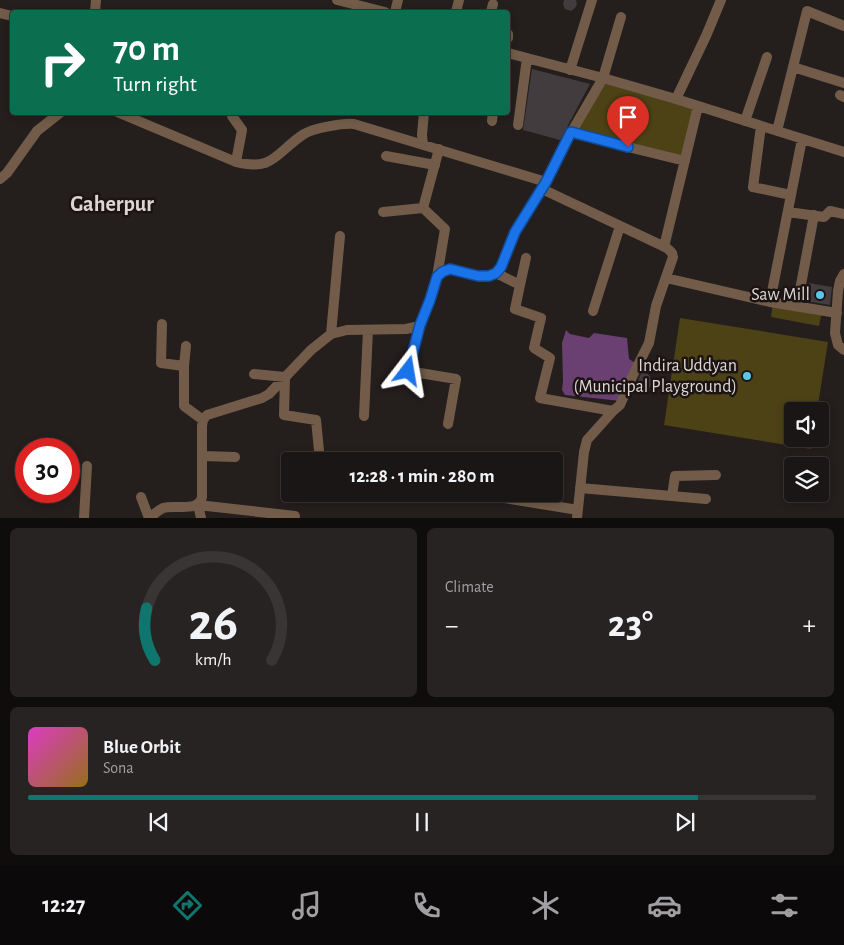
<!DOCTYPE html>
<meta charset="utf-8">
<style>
body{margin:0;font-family:"Alegreya Sans",sans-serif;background:#282323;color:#f1f3f6;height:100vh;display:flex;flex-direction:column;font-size:19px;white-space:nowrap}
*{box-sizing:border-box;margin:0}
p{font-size:16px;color:#a09fa1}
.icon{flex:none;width:28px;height:28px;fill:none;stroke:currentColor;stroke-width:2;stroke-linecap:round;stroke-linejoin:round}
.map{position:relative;height:518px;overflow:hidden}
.sheet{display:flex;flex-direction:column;gap:10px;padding:10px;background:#0f0c0c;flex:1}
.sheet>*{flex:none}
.banner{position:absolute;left:10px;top:10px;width:500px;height:105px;border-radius:5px;box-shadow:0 2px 8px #0003,0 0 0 1px #393535;background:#0b6e4f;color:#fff;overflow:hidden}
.fabs{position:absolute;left:784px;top:402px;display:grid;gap:10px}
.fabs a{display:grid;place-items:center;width:45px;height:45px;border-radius:5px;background:#1b1616;box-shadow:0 2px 8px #0003,0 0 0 1px #393535;font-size:25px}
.speed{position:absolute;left:15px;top:438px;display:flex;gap:10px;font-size:25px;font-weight:700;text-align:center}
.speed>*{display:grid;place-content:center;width:65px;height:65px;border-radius:50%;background:#1b1616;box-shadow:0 2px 8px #0003,0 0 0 1px #393535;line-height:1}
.speed .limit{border:8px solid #d22;background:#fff;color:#111}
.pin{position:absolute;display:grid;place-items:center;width:42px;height:42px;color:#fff;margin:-51px -21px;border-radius:50% 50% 50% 0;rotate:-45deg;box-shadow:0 0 5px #0007}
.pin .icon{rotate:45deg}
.me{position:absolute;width:55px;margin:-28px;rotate:14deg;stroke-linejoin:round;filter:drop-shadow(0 0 4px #0008)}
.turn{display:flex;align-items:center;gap:18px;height:105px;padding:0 20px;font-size:22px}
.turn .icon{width:65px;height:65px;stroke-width:2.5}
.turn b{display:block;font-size:35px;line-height:42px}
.big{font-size:38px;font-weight:600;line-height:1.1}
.sheet .card{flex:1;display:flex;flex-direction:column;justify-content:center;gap:8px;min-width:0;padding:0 18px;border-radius:8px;background:#282323}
.sheet .dial{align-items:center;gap:0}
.dial svg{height:130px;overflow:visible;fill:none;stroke:#393535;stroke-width:7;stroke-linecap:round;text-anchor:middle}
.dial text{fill:#f1f3f6;stroke:none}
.song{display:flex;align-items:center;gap:15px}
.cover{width:60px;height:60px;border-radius:8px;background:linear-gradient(135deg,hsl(310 70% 55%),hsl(40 70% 35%))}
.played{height:5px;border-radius:2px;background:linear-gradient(90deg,#0f766e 85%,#393535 85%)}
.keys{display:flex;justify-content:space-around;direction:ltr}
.heat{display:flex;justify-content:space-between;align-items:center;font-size:28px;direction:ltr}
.sheet .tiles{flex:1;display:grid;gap:10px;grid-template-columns:1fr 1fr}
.card:last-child{grid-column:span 2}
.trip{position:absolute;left:281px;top:452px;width:282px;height:50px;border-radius:5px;background:#1b1616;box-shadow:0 2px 8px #0003,0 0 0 1px #393535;font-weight:600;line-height:50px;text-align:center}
.dock{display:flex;height:80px;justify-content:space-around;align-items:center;background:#0b0909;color:#a09fa1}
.dock .icon{width:35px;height:35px}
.dock .current{color:#0f766e}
.dock b{font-size:22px;color:#f1f3f6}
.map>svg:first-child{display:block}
.green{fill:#4d4215}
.water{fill:#694071}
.building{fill:#433c3e}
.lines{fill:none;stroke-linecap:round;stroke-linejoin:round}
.street{stroke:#725c49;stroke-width:10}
.route-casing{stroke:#114b97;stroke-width:12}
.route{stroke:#1a73e8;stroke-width:9}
.poi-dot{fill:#5bc7e7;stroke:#1b1413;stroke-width:2}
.labels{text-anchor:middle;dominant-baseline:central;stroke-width:5;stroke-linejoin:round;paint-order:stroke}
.poi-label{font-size:18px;fill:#dbd6d5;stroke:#1b1413;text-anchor:end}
.district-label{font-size:22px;font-weight:bold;fill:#dbd6d5;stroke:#1b1413}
</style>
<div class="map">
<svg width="844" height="518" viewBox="0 0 844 518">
<rect width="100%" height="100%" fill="#241e1d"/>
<path class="green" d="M 603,79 L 698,106 L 685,161 L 571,132 Z
M 773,302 L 822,311 L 819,326 L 771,317 Z
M 680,318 L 828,342 L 817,411 L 792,411 L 792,439 L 813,439 L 811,449 L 664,425 Z"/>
<path class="water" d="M 566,330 L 570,334 L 589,338 L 594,333 L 627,338 L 629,359 L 637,364 L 621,401 L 565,395 L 562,390 L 563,381 L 562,343 Z"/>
<path class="building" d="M 564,0 L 576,0 L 577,4 L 575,8 L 571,11 L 565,9 L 563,4 Z
M 532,69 L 590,84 L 560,140 L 523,130 Z
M 809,283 L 832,287 L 830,305 L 805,301 Z
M 642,371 L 649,375 L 652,383 L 649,389 L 643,391 L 640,391 L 635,388 Z"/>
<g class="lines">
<path class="street" d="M 337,0 L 385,12
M 95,12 L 96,0
M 395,12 L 398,0
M 456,12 L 459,0
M 491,12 L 493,4
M 0,13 L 12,16
M 508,34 L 508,38
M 508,53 L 603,78 L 621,17
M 793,67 L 844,83
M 570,70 L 592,0
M 840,95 L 844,97
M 676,99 L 706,36 L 721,0
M 117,112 L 236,162 C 274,172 276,152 304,134 C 314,128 343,123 354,124 L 546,182
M 232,116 L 242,130 L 236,162
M 492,121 L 493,112
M 745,121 L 767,57
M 518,125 L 527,58
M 761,126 L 753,187 L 791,195
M 777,131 L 807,11 L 844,26
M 571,133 L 685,161
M 423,145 L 422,135 L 424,112
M 386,156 L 435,165
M 0,179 L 7,173 L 37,131 L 61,112
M 542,189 L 667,248 L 672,253 L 673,257 L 656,306 L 649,343 L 632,377 L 620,405 L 613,411 L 587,440 L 584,452 L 577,518
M 383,212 L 423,208
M 788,212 L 824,217 L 830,211 L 844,214
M 664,247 L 698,106
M 496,273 L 520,285 L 515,309 L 541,318 L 534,348 L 550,358 L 540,398 L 613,411
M 844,274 L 840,281 L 838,291 L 835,333 L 838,345 L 844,350
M 437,277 L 445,229 L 423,208 L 439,149
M 666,278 L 770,302 L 837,313
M 520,285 L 526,258
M 770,302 L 802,139
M 797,306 L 814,215
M 593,311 L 620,226
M 162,324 L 161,363 L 184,366 L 184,406 L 203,420
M 420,325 L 408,371 L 456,379 L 448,424
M 331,334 L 340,236
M 184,366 L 186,346
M 254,374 L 285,377 L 284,415 L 316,420 L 320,461
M 364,416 L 368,330
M 202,456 L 235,457
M 580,488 L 706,499
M 479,494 L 578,510
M 672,496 L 675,476 L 716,475
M 141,497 L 149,518
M 84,518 L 87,466
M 150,518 C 154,514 159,510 163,508 C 175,504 199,513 202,497 L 202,426 L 203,420 L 207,415 L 262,398 L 269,394 L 311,350 L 331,334 L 347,330 L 406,329 L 415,327 L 420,325 L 430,300 L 437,277 L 442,272 L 450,269 L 478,276 L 489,276 L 496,273 L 501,267 L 515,233 L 546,182 L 571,133 L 603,78 L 676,99 L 844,152
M 201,518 L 198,505 L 295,516"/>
</g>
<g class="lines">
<defs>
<path id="route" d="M 408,371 L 420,325 L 430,300 L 437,277 L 442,272 L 450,269 L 478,276 L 489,276 L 496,273 L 501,267 L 515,232 L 546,182 L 571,132 L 628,147"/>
</defs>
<use href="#route" class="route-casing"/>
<use href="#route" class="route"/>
</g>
<g class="poi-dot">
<circle cx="820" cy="295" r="5"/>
<circle cx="747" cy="376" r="5"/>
</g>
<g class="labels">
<g class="poi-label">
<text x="810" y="295">Saw Mill</text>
<text x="737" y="366">Indira Uddyan<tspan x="737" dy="21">(Municipal Playground)</tspan></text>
</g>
<g class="district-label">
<text x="112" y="204">Gaherpur</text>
</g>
</g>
</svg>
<div class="fabs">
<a><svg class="icon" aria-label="sound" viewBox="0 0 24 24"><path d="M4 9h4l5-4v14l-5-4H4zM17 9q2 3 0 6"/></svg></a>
<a><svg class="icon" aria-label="layers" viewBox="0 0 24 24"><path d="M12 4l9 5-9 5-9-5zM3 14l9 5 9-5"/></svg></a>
</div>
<div class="speed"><div class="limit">30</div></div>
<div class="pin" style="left:628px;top:147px;background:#d93025"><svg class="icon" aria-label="arrive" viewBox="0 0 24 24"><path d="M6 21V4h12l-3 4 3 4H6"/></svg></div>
<svg class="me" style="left:408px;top:371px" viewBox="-20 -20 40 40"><path d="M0-17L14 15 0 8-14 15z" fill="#1a73e8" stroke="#fff" stroke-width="4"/></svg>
<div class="trip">12:28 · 1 min · 280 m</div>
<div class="banner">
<div class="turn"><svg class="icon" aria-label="right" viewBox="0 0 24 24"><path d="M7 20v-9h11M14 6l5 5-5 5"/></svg><div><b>70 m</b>Turn right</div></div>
</div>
</div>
<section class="sheet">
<div class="tiles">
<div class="card dial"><svg viewBox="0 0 100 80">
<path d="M14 69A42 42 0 1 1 86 69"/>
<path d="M14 69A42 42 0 0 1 9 37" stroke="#0f766e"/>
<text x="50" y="56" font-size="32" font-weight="700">26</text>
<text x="50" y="72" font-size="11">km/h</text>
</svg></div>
<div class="card"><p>Climate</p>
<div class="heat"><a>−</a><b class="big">23°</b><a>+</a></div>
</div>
<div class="card">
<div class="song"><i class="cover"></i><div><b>Blue Orbit</b><p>Sona</p></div></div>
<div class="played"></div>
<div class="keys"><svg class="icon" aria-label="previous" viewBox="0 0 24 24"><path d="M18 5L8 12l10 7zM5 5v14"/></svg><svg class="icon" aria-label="pause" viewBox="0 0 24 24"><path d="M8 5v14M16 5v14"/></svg><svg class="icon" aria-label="next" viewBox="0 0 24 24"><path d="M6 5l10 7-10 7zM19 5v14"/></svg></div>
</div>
</div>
</section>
<nav class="dock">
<b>12:27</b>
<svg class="icon current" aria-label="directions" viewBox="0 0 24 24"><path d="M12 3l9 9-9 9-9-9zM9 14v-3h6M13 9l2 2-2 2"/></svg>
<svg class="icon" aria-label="music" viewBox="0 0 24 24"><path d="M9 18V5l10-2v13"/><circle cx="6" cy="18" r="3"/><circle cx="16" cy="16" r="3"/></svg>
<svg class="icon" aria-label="phone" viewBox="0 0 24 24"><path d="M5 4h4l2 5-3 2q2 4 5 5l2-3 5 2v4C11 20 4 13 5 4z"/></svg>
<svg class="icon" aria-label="climate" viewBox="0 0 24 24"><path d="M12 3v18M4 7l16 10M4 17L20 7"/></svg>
<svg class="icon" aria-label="car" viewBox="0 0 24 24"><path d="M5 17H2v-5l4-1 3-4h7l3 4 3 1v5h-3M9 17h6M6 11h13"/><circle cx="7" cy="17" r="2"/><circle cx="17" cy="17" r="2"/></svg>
<svg class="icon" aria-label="filters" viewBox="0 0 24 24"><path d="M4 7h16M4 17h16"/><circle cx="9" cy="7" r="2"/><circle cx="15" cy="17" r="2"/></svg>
</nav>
